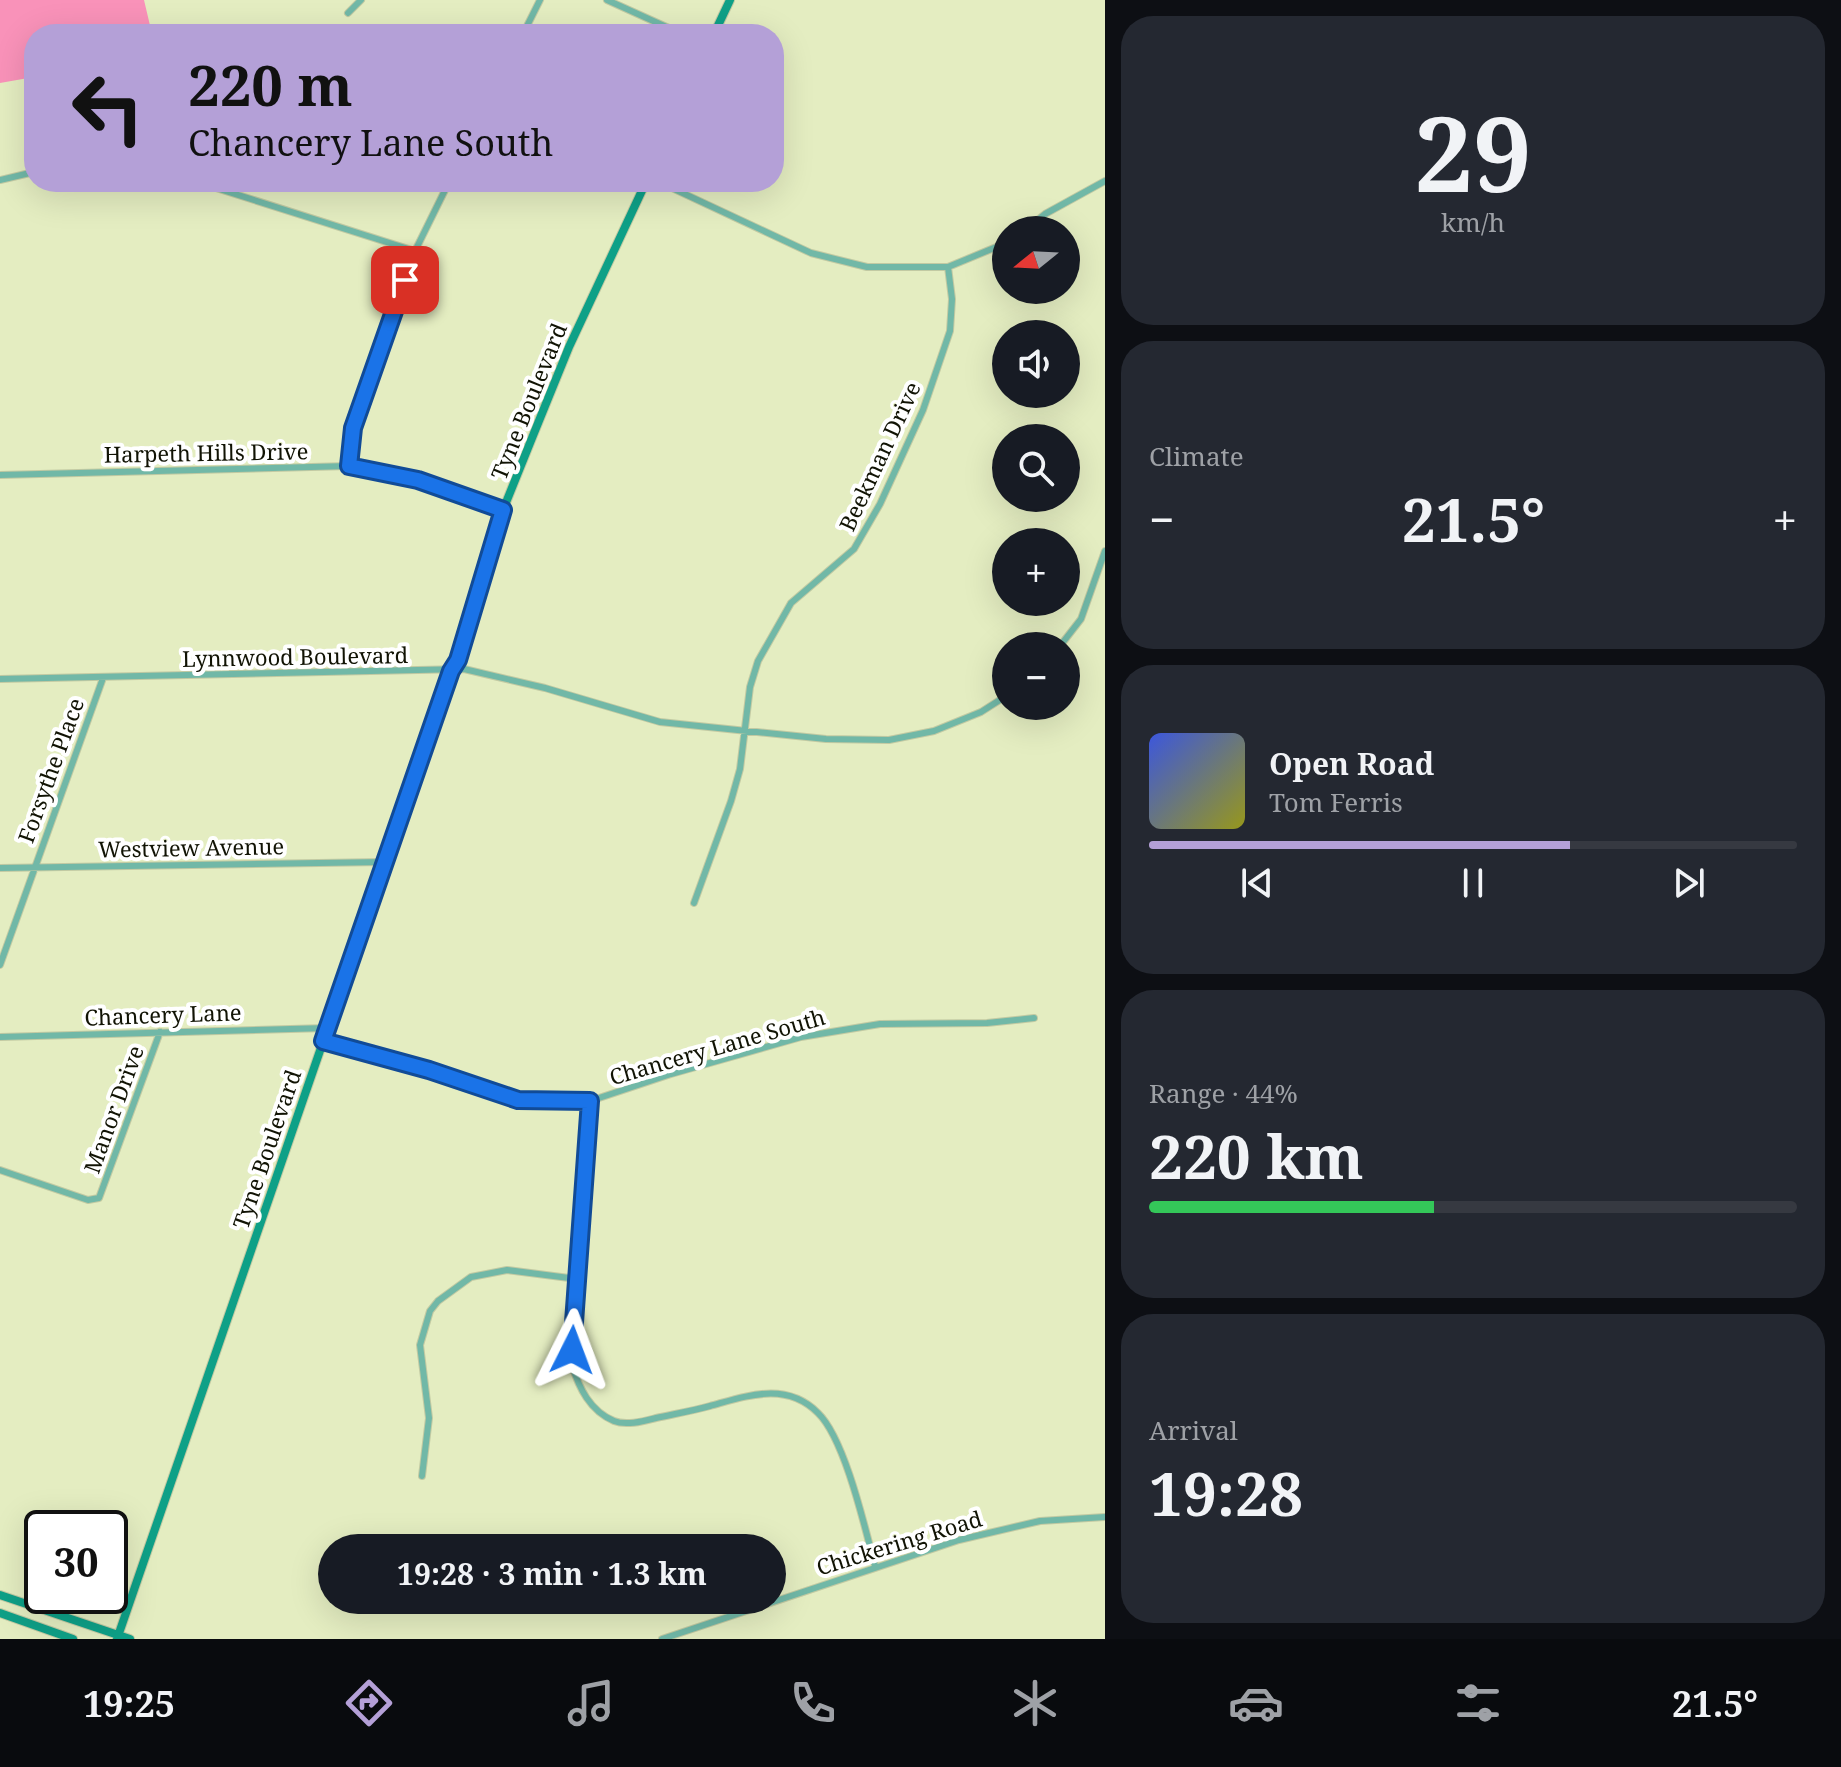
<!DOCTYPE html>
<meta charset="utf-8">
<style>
body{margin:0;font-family:"Noto Serif",serif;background:#242831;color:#f1f3f6;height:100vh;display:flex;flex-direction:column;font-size:30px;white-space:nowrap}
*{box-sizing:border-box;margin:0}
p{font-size:26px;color:#9ea1a6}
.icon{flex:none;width:44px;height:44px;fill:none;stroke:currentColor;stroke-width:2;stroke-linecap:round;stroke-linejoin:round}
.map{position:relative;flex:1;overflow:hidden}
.sheet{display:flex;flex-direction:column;gap:16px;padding:16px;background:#0d0f14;width:736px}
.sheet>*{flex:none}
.banner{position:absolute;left:24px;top:24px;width:760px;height:168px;border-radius:32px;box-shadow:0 8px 32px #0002;background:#b4a0d7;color:#111;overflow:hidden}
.needle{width:52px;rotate:252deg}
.fabs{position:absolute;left:992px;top:216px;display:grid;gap:16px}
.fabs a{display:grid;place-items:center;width:88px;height:88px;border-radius:50%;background:#171b24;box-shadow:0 8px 32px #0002;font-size:40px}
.speed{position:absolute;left:24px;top:1510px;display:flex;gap:16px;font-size:40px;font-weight:700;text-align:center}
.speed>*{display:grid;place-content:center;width:104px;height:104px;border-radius:50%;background:#171b24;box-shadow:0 8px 32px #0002;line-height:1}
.speed .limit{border:4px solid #111;border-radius:12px;background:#fff;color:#111}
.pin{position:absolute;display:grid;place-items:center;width:68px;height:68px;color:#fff;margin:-34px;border-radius:16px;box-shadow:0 4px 12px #0006}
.me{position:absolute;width:88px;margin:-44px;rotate:3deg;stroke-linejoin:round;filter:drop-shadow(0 0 6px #0008)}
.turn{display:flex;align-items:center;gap:28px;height:168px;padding:0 32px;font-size:36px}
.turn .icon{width:104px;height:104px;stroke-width:2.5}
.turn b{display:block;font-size:56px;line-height:68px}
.big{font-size:60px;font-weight:700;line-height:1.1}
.sheet .card{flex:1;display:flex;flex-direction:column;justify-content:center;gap:12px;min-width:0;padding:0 28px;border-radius:32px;background:#242831}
.sheet .dial{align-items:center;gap:0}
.dial b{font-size:104px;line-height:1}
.song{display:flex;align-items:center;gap:24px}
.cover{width:96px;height:96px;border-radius:12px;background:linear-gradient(135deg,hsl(230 70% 55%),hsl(60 70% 35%))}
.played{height:8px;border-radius:4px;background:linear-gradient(90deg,#b4a0d7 65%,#363941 65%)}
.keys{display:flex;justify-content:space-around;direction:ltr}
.heat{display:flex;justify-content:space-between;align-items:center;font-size:44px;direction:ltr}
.charge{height:12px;border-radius:6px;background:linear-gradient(90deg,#34c759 44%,#363941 0)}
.trip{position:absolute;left:318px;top:1534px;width:468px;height:80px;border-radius:40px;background:#171b24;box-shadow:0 8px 32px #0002;font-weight:700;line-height:80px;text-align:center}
.tabs{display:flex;height:128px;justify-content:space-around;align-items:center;background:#090b0e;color:#9ea1a6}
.tabs .icon{width:56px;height:56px}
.tabs .current{color:#b4a0d7}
.tabs b{font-size:36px;color:#f1f3f6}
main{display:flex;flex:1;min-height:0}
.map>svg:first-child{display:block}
.green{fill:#f992b9}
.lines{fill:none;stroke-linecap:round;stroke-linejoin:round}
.street-casing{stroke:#c2caa3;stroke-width:8}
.secondary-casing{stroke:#c2caa3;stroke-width:10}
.street{stroke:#71b8a7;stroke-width:6}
.secondary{stroke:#0ea087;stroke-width:8}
.route-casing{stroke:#114b97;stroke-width:20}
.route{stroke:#1a73e8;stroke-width:14}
.labels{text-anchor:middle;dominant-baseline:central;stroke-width:8;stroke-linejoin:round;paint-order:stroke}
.street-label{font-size:22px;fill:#111304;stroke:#fff}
</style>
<main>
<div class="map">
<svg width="1105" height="1639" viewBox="0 0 1105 1639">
<rect width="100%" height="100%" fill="#e4edc1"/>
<path class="green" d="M 0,0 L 144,0 L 152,34 L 34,34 L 34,77 L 0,83 Z"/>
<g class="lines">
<defs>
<path id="street" d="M 607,0 L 682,34
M 348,13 L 361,0
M 523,34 L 540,0
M 0,180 L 34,172
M 197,182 L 415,251
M 659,182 L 811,253 L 867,267 L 948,267 L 1006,243
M 1025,230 L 1045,214 L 1105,181
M 349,466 L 353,428 L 415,251 L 449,182
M 0,475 L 349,466 L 418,480 L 503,510
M 1060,646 L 1081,619 L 1105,551
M 0,679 L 464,669 L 545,688 L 660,722 L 826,739 L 889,740 L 934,731 L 981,712 L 1006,696
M 0,868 L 383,862
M 694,903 L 731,801 L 740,769 L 750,687 L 758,661 L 791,603 L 854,549 L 880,504 L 923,410 L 950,331 L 952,299 L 948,267
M 0,965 L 103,678
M 0,1037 L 327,1028
M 323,1041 L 429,1070 L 518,1100 L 590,1101 L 671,1074 L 801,1037 L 880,1024 L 987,1023 L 1034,1018
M 590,1101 L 572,1365 C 579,1388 590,1411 614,1421 C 626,1426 644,1421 656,1418 C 674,1414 692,1411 710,1406 C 747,1396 786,1381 818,1413 C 845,1439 865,1528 875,1566
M 0,1170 L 88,1200 L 99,1198 L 160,1032
M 422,1476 L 429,1418 L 420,1345 L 430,1311 L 438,1301 L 471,1277 L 507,1270 L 577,1279
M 662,1639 L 959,1540 L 1040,1521 L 1105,1517"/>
<path id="secondary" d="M 714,34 L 730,0
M 0,1595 L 130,1639
M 0,1613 L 73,1639
M 117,1639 L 451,671 L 458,660 L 503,510 L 532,438 L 569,347 L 646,182"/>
</defs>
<use href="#street" class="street-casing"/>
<use href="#secondary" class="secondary-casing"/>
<use href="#street" class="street"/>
<use href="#secondary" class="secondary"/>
</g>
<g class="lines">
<defs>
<path id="route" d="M 405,280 L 353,428 L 349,466 L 418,480 L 503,510 L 458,660 L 451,671 L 323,1041 L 429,1070 L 518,1100 L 590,1101 L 572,1350"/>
</defs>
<use href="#route" class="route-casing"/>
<use href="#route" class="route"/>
</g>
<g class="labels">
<g class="street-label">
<text transform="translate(528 401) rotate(-68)">Tyne Boulevard</text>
<text transform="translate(206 452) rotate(-1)">Harpeth Hills Drive</text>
<text transform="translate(879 456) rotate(-65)">Beekman Drive</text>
<text transform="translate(295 656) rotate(-1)">Lynnwood Boulevard</text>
<text transform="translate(50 770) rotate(-70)">Forsythe Place</text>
<text transform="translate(191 847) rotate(-1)">Westview Avenue</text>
<text transform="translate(163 1014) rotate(-2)">Chancery Lane</text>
<text transform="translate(717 1046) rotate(-16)">Chancery Lane South</text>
<text transform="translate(113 1109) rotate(-70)">Manor Drive</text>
<text transform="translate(266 1149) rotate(-71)">Tyne Boulevard</text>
<text transform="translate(899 1542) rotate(-17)">Chickering Road</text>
</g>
</g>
</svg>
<div class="fabs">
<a><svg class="needle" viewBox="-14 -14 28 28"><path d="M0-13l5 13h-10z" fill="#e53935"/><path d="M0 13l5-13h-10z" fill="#9ea1a6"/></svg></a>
<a><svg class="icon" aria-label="sound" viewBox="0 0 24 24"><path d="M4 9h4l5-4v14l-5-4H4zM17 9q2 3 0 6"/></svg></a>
<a><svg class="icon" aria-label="search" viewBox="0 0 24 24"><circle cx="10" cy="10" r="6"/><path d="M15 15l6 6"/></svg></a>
<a>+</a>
<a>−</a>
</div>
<div class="speed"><div class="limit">30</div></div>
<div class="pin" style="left:405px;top:280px;background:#d93025"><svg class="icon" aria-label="arrive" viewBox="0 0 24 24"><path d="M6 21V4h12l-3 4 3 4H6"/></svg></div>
<svg class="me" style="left:572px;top:1350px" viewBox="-20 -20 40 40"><path d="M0-17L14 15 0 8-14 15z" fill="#1a73e8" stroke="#fff" stroke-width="4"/></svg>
<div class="trip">19:28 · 3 min · 1.3 km</div>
<div class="banner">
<div class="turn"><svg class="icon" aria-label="left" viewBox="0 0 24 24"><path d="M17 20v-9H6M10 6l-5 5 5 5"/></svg><div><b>220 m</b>Chancery Lane South</div></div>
</div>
</div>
<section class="sheet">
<div class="card dial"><b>29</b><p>km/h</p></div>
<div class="card"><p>Climate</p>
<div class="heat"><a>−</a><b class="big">21.5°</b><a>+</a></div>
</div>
<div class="card">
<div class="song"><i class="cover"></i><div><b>Open Road</b><p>Tom Ferris</p></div></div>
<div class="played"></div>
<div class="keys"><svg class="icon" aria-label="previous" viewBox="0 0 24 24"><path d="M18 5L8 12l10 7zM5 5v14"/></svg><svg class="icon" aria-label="pause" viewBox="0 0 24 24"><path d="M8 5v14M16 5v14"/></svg><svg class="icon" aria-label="next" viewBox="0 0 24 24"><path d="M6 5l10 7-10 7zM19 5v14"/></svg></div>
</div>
<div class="card"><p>Range · 44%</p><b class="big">220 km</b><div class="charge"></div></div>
<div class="card"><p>Arrival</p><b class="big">19:28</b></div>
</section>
</main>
<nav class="tabs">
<b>19:25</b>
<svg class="icon current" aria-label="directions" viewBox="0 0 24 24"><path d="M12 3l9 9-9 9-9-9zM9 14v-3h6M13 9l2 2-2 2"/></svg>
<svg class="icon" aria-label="music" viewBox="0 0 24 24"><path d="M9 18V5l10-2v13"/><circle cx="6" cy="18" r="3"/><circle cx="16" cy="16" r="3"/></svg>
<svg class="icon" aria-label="phone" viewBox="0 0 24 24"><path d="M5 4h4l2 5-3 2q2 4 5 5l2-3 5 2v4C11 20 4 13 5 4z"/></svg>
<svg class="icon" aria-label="climate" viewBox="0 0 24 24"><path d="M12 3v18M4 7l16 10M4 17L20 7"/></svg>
<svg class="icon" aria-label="car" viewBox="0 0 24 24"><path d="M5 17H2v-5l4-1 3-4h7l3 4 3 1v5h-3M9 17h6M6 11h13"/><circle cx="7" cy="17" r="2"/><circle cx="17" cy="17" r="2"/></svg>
<svg class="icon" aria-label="filters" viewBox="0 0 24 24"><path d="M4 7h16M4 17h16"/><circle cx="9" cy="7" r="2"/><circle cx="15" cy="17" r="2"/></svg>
<b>21.5°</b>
</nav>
